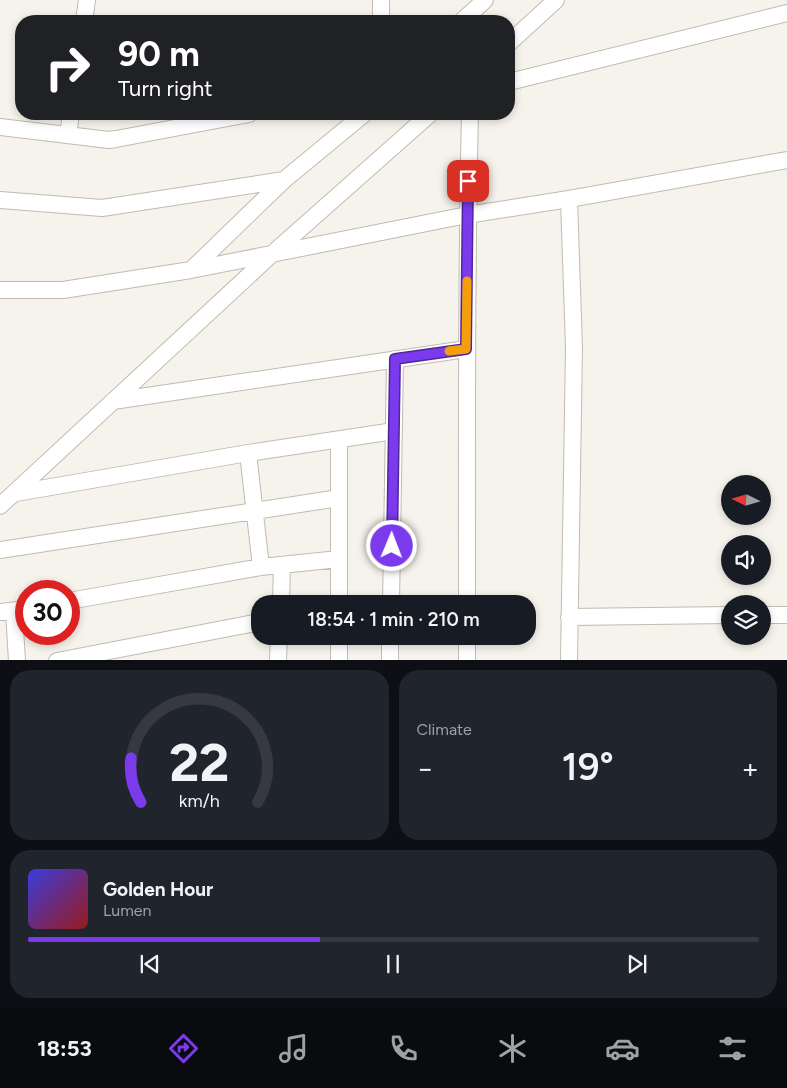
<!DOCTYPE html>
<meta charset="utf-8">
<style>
body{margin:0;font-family:Figtree,sans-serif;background:#20242c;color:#f1f3f6;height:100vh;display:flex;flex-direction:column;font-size:19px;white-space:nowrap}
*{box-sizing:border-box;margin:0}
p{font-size:16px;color:#9ea1a6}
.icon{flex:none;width:28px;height:28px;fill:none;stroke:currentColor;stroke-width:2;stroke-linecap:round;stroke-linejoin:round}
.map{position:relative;height:660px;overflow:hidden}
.panel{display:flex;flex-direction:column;gap:10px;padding:10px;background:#0d0f14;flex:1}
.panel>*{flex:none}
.banner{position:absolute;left:15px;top:15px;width:500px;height:105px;border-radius:20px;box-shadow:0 2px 8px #0003;background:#202124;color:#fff;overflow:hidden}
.needle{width:32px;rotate:275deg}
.buttons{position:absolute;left:721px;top:475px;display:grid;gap:10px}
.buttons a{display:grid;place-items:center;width:50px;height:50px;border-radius:50%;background:#171b24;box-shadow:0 2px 8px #0003;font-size:25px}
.speed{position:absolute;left:15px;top:580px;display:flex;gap:10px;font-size:25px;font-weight:700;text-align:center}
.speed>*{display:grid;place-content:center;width:65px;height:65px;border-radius:50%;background:#171b24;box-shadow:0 2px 8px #0003;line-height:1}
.speed .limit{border:8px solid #d22;background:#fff;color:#111}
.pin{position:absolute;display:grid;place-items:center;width:42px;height:42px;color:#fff;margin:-21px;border-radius:10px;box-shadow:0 2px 8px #0006}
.me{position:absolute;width:55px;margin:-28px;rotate:1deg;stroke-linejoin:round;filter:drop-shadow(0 0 4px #0008)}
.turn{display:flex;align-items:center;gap:18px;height:105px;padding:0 20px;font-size:22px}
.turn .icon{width:65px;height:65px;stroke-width:2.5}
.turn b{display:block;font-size:35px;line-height:42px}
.big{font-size:38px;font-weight:600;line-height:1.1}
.panel .tile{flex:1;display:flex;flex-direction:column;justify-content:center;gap:8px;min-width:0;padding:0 18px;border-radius:20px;background:#20242c}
.panel .dial{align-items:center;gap:0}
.dial svg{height:130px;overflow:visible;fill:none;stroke:#363941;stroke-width:7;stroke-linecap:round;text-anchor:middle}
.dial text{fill:#f1f3f6;stroke:none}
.song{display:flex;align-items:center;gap:15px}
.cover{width:60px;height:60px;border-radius:8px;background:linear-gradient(135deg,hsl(240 70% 55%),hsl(0 70% 35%))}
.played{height:5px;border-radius:2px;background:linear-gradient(90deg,#7c3aed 40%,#363941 40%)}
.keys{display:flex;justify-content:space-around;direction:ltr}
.heat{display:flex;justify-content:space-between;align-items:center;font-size:28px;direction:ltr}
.panel .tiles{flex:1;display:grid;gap:10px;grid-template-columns:1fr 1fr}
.tile:last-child{grid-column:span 2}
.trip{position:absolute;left:251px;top:595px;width:285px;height:50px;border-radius:20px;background:#171b24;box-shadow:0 2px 8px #0003;font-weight:600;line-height:50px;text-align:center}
.tab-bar{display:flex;height:80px;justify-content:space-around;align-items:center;background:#090b0e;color:#9ea1a6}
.tab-bar .icon{width:35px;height:35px}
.tab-bar .current{color:#7c3aed}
.tab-bar b{font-size:22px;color:#f1f3f6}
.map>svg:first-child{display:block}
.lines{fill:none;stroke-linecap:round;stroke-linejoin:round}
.minor-casing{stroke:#c2bbae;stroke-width:18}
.minor{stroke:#fff;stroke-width:16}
.route-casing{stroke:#51269a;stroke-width:12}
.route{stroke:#7c3aed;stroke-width:9}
.slow{stroke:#f59e0b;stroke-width:9}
</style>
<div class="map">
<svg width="787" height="661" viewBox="0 0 787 661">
<rect width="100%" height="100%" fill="#f6f3ec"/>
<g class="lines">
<defs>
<path id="minor" d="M 381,0 L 381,21
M 84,21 L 87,0
M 462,21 L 485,0
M 509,43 L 556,0
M 509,82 L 787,13
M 0,127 L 109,140 L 116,139 L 249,114
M 68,135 L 71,114
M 0,200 L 102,208 L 284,180
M 191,270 L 284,180 L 364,114
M 0,290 L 63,290 L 191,270 L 467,215 L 569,199 L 787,160
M 113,401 L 466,349
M 248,453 L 261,567
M 16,493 L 248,453 L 394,431
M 0,506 L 272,254 L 430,114
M 0,550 L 339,498
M 69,601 L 261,567 L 339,559
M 281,604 L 282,565
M 339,604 L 339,440
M 391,604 L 395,359
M 467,604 C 467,440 466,277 470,114
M 14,611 L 17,661
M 0,612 L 26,609
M 762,615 L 787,615
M 569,617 L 730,615
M 467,636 L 467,661
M 57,661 L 260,622
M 278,661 L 279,636
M 339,661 L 339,636
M 390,661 L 390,636
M 569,661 L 574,348 L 569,199"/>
</defs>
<use href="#minor" class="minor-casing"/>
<use href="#minor" class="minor"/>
</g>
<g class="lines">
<defs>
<path id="route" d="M 392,546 L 395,359 L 466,349 L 468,181"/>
</defs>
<use href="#route" class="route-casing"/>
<use href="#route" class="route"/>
<path class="slow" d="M 449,351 L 466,349 L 467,281"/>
</g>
</svg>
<div class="buttons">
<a><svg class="needle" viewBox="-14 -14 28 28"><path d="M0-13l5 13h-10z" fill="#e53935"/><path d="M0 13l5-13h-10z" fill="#9ea1a6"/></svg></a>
<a><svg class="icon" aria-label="sound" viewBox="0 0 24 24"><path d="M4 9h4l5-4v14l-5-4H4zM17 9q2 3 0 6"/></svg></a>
<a><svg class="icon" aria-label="layers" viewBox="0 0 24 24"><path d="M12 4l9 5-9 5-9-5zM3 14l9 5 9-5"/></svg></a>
</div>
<div class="speed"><div class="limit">30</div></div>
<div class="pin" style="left:468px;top:181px;background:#d93025"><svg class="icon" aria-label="arrive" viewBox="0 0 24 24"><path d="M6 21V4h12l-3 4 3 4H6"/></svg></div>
<svg class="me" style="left:392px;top:546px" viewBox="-20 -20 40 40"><circle r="17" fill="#7c3aed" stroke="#fff" stroke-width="3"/><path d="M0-11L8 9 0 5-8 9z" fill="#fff"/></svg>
<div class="trip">18:54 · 1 min · 210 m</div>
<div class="banner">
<div class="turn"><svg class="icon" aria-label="right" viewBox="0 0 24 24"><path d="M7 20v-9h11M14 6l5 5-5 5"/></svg><div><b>90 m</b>Turn right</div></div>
</div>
</div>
<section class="panel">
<div class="tiles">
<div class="tile dial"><svg viewBox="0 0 100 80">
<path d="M14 69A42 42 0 1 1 86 69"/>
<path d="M14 69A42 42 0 0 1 8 42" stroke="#7c3aed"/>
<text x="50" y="56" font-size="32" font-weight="700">22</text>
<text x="50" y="72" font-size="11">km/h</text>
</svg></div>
<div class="tile"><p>Climate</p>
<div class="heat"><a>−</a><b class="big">19°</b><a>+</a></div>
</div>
<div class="tile">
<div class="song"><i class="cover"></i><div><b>Golden Hour</b><p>Lumen</p></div></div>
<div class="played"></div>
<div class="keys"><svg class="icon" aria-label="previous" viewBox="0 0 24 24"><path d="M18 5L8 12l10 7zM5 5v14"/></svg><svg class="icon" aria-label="pause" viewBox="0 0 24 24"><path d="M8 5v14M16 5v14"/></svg><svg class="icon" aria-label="next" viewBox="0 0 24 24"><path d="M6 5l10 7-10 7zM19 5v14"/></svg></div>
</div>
</div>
</section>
<nav class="tab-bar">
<b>18:53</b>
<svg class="icon current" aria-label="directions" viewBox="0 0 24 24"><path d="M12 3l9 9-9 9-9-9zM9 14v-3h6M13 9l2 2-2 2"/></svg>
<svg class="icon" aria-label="music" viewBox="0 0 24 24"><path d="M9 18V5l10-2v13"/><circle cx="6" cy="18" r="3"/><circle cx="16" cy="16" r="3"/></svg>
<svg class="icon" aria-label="phone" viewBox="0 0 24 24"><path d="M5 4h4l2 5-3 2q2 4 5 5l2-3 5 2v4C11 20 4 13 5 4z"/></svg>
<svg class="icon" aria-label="climate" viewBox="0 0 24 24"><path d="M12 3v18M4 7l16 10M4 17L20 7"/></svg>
<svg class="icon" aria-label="car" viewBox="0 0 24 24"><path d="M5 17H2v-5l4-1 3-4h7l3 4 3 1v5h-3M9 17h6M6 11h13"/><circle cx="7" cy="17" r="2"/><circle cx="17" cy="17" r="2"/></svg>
<svg class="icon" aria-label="filters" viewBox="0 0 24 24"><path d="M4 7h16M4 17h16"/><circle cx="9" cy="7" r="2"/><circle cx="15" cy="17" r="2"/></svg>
</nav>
